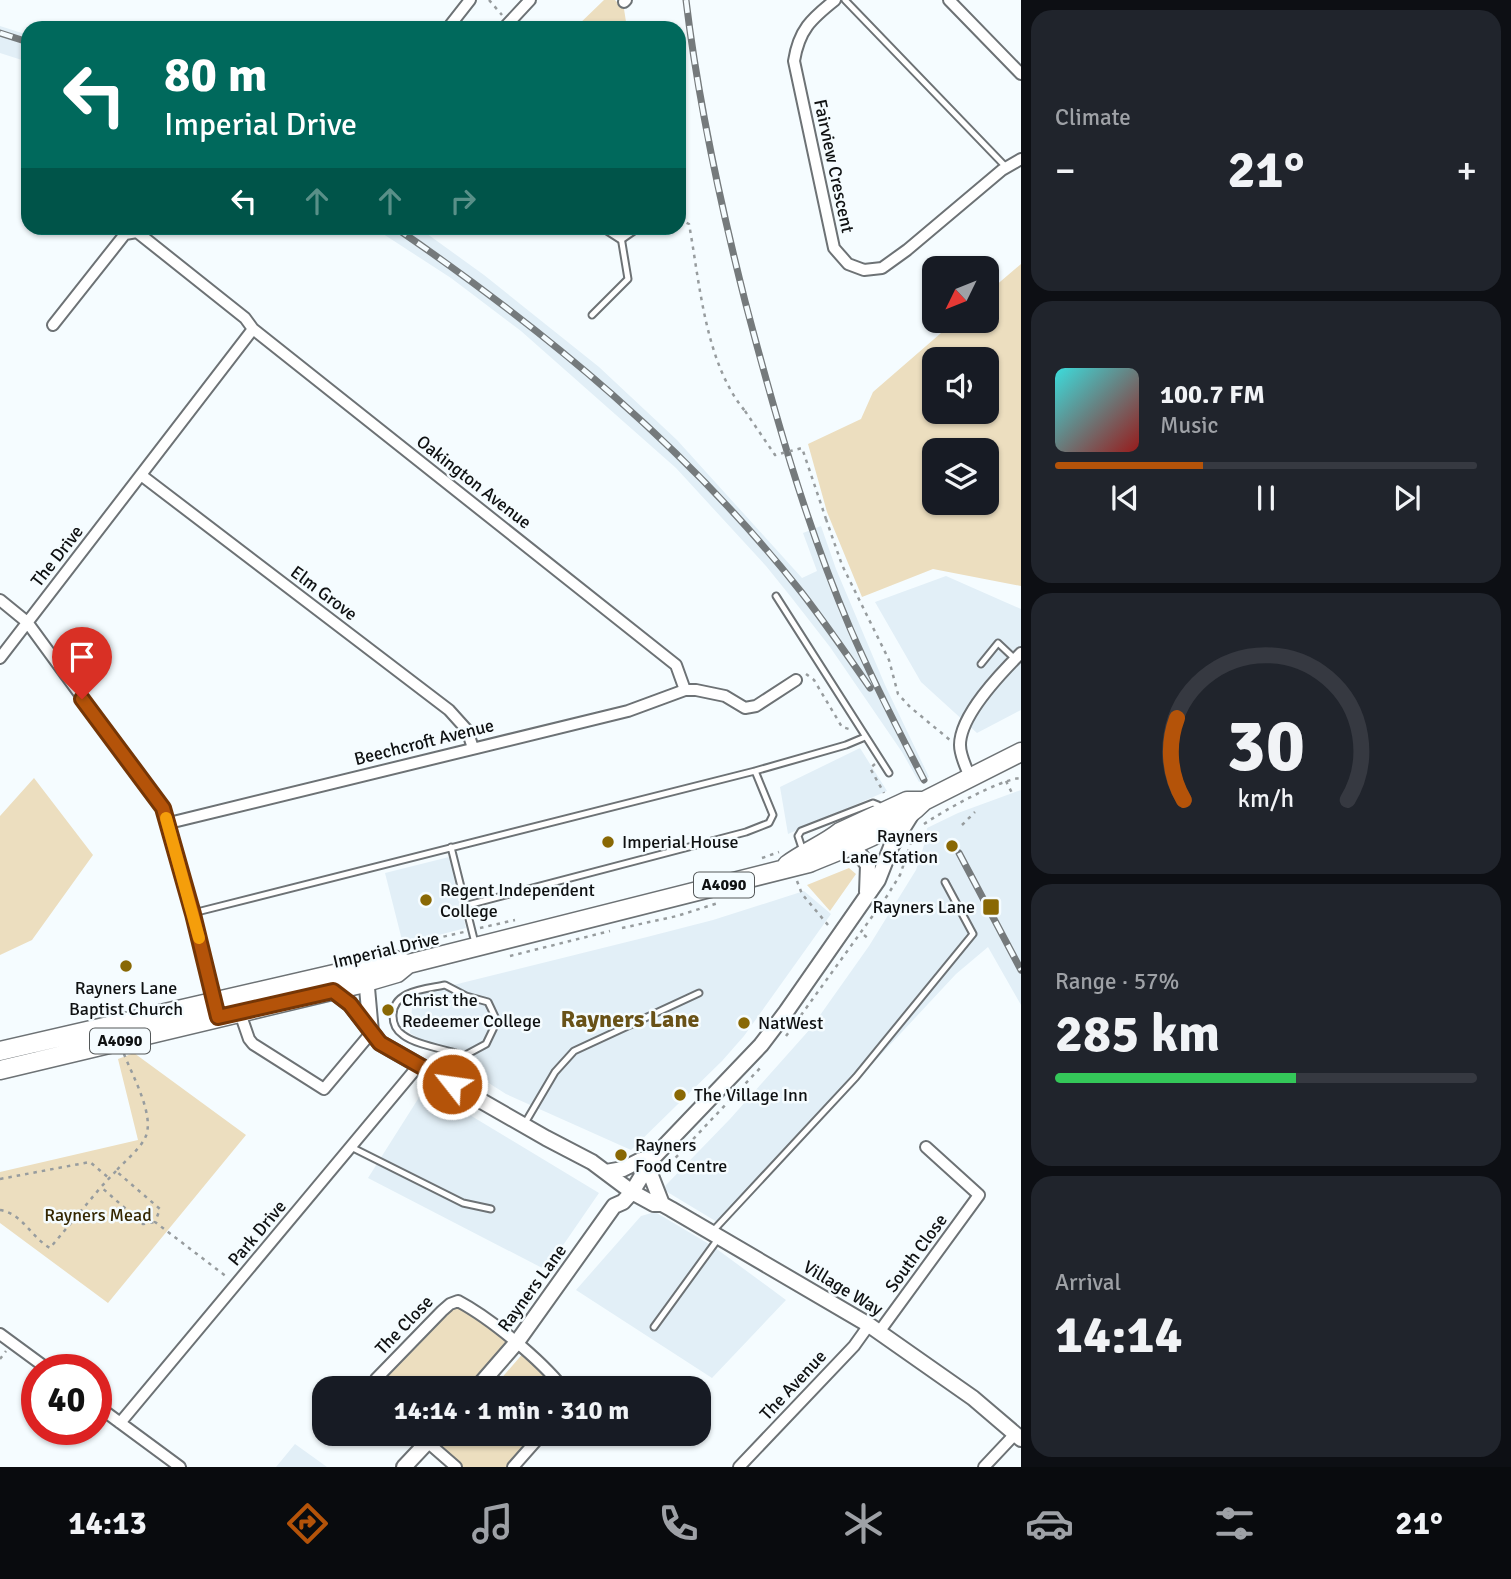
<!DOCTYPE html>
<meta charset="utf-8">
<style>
body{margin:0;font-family:Signika,sans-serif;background:#20242c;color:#f1f3f6;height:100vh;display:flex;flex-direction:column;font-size:26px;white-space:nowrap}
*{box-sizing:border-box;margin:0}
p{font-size:23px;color:#9ea1a6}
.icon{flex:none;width:38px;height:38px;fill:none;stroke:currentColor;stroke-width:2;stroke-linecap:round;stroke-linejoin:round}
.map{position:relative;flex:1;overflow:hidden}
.drawer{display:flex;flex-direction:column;gap:10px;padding:10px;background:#0d0f14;width:490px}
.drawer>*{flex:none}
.banner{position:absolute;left:21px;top:21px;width:665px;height:214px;border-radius:21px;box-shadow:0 2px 5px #0004;background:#00695c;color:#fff;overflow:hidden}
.needle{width:46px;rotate:227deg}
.controls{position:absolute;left:922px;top:256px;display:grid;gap:14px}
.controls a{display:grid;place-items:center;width:77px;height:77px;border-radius:14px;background:#171b24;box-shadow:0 2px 5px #0004;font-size:35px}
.speed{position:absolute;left:21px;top:1354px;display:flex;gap:14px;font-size:35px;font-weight:700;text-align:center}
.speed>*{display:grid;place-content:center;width:91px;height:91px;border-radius:50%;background:#171b24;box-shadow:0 2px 5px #0004;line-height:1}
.speed .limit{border:10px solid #d22;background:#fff;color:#111}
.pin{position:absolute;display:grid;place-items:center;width:60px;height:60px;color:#fff;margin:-72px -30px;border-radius:50% 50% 50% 0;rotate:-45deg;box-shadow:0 0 7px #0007}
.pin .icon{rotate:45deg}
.me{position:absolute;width:77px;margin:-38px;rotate:300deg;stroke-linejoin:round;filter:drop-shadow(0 0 5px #0008)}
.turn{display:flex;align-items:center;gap:24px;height:147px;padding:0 28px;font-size:32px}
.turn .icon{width:91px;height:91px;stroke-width:2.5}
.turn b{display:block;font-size:49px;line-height:60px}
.lanes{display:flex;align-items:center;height:66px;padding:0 28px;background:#0003;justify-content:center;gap:35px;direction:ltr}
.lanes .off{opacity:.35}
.big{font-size:52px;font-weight:700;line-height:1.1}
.drawer .widget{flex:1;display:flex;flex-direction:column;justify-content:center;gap:10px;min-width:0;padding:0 24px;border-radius:21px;background:#20242c}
.drawer .dial{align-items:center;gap:0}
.dial svg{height:182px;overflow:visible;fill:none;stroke:#363941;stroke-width:7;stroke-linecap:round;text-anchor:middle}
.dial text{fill:#f1f3f6;stroke:none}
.song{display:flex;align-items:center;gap:21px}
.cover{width:84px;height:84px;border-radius:10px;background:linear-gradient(135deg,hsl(180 70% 55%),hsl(0 70% 35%))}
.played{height:7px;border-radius:4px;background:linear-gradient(90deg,#b45309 35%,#363941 35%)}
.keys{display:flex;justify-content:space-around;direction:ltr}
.heat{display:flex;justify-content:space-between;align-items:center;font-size:38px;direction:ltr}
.charge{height:10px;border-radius:5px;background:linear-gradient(90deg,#34c759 57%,#363941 0)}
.trip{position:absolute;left:312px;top:1376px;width:399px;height:70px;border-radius:21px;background:#171b24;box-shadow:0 2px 5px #0004;font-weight:700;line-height:70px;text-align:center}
.dock{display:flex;height:112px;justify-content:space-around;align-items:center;background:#090b0e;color:#9ea1a6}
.dock .icon{width:49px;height:49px}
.dock .active{color:#b45309}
.dock b{font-size:32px;color:#f1f3f6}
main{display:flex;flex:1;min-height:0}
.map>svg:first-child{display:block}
.built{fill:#e2eff7}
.green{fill:#ecdebf;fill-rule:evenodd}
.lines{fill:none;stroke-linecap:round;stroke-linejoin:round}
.service-casing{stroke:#6d7275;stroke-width:9}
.minor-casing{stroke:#6d7275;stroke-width:14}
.tertiary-casing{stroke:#6d7275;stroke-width:18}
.primary-casing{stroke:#6d7275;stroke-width:21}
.path{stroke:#979c9e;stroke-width:2.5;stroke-dasharray:3.5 5;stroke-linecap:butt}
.service{stroke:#fff;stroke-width:5}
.minor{stroke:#fff;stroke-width:10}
.tertiary{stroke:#fff;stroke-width:14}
.primary{stroke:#fff;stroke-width:18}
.rail-casing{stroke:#757a7c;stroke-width:7}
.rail{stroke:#f5fcff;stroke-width:4.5;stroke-dasharray:13;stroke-linecap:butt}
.path-bridge{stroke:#979c9e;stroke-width:2.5;stroke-dasharray:3.5 5;stroke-linecap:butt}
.route-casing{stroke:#753606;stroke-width:18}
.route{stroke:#b45309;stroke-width:12}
.slow{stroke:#f59e0b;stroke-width:12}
.poi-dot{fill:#896804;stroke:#f5fcff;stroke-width:2.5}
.labels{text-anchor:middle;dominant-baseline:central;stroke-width:5;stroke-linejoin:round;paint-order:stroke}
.shield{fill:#f5fcff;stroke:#545859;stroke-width:2}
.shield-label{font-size:16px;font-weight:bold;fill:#0f1112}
.street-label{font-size:18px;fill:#0f1112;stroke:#f5fcff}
.poi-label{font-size:18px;fill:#0f1112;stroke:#f5fcff;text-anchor:start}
.park-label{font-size:18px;fill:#352702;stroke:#f5fcff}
.district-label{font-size:24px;font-weight:bold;fill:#695218;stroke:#f5fcff}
</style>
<main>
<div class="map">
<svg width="1021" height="1467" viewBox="0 0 1021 1467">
<rect width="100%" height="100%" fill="#f5fcff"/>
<path class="built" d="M 0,26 L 28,35 L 28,62 L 0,53 Z
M 374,228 L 419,228 L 484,275 L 599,367 L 677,440 L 802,578 L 817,571 L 803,533 L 821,526 L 836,569 L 885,685 L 929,777 L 919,782 L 902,752 L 830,647 L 791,597 L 766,566 L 676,468 L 521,331 L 451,278 Z
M 946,576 L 1021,609 L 1021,710 L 977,733 L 921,682 L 875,602 Z
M 860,748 L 887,791 L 788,834 L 780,787 Z
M 1021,790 L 1021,1005 L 988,947 L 956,974 L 722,1225 L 664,1190 L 666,1185 L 730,1119 L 811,1028 L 869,946 L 916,870 L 926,839 L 927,828 L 958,813 Z
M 449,857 L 466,928 L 403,944 L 385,873 Z
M 804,891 L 831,914 L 744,1036 L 722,1061 L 631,1150 L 506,1094 L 410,1033 L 413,995 L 647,937 L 713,920 Z
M 425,1088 L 599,1193 L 546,1270 L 368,1178 Z
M 655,1212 L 714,1247 L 786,1300 L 712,1378 L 576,1290 L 641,1216 Z
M 295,1444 L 327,1467 L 276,1467 Z"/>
<path class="green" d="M 604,0 L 615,0 L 624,9 L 627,28 L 575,28 Z
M 1021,264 L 1021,586 L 933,569 L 862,597 L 827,512 L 808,444 L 861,419 L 873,392 L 956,320 L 987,320 L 987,293 ZM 934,359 L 987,359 L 987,411 L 934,411 ZM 934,450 L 987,450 L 987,502 L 934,502 Z
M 34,778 L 93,855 L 32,940 L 0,955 L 0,816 Z
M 849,868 L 856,874 L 830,911 L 807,885 Z
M 134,1053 L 246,1135 L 108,1303 L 0,1223 L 0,1172 L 138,1140 L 118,1059 Z
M 458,1301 L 512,1339 L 468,1388 L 372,1388 Z
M 525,1351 L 563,1388 L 493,1388 Z
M 453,1433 L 543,1433 L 513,1467 L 456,1467 L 438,1451 Z"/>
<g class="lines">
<defs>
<path id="service" d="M 845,0 L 1006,167
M 592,315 L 628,279 L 621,237
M 776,596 L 889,773
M 981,664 L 998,643 L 1015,659
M 451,847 L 475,943
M 803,851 L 798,836 L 801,831 L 873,803 L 878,805 L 881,810
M 464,906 L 746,832 L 769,823 L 773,815 L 755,771
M 193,913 L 755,771 L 846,745 L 865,737
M 445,985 L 466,996 L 488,1002 L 497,1021 L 486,1044 L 460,1058 L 456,1053 C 442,1049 414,1044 403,1035 C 397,1031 393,1024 393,1016 C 392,990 427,989 445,985 Z
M 453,1081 L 460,1058
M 525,1123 L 555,1072 L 574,1051 L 699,993
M 353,1148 L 463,1203 L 491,1209
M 711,1233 L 856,1077 L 973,934 L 945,882
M 654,1327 L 718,1239"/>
<path id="minor" d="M 835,0 C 811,19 799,30 794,61 L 834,248 L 848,264 L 864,270 L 882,268 L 907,250 L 1002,170 L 1021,159
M 949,0 L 1021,74
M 624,2 L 626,0
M 448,28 L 470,0
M 504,28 L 530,0
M 607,228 L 621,237 L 634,228
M 53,325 L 125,234 L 137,232 L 245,318 L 253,329 L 676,665 L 685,690 L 696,690 L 725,696 L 745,708 L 756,706 L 796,680
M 141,475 L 449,710 L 467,730 L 473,748
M 0,600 L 27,622 L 163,808 L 193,913 L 215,1006
M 0,658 L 253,329
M 970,777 C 966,767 960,756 960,745 C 960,715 1001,673 1021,653
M 169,823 L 628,711 L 685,690
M 240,1013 L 249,1039 L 253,1044 L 324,1089 L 371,1033
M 879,1332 L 979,1195 L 926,1147
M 0,1334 L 49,1370
M 372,1388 L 376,1379 L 442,1311 L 450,1304 L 458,1301 C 490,1318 540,1359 563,1388
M 96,1405 L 180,1467
M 120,1423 L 419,1065
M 417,1433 L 456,1467
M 513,1467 L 543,1433
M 739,1467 L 854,1346 L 869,1325
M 984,1467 L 1016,1433"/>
<path id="tertiary" d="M 846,842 L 853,846 L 868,865 L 867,892
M 371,972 L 367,988 L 371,1032
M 333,991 L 350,1004 L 380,1043 L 546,1138 L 592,1162 L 632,1192 L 654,1204 L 662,1204 L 671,1209 L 869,1325 L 973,1398 L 1021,1439
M 648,1168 L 662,1204
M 606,1172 L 623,1169 L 641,1160 L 652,1159
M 477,1388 L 517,1342 L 614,1206 L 623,1202 L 632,1192 L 652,1159 L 761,1045 L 786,1012 L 878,880 L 891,847 L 911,815
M 404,1467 L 436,1433"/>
<path id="primary" d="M 787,865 C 804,852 824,845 840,832 L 907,801 L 924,801
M 0,1051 L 395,960 L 408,964
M 0,1070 L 356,985 L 397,973 L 408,964 L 809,863 C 849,846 894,832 924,801 L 1021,752"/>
</defs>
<use href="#service" class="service-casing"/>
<use href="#minor" class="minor-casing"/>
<use href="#tertiary" class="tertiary-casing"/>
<use href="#primary" class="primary-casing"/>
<path class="path" d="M 489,0 L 502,15
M 679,219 L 689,224 C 700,284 705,363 745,411
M 826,519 L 842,565 L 889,660 L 898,694 L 910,707 L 950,740
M 806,674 L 814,680 L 842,727 L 849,729
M 875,764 L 870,768 L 884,793
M 1006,781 L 1012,793
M 924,824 C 943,811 1000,779 1021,778
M 962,825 L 975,812
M 762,858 L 779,852
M 797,881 L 802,894 L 828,925
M 480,928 L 515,920
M 622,928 L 677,916 L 718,903
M 864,935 L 869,939
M 402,946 L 464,932
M 510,956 L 610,931
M 786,1036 L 887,896 L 900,875 L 911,843
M 124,1054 C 132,1075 156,1117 145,1138 C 139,1150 125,1161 116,1171 L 160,1209 L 155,1222 L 227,1277
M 664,1170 L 762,1066
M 116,1171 L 101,1187 L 143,1224 L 155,1222
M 0,1179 L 90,1162 L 110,1179
M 0,1210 C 23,1214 31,1237 50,1248 L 101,1187
M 0,1359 L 6,1351"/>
<use href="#service" class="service"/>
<use href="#minor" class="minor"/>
<use href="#tertiary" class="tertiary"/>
<use href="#primary" class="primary"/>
<defs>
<path id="rail" d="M 686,0 C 698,101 720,202 745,301 C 774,411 805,522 850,628 C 872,679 898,730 924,780
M 0,33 L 28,42
M 396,228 C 546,331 689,449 802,593 C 826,624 848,656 870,688
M 959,853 L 1021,970"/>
</defs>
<use href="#rail" class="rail-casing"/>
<use href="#rail" class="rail"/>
<path class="path-bridge" d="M 745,411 L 775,455 L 802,448 L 826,519"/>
</g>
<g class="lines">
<defs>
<path id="route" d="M 82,699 L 163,808 L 193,914 L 218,1017 L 333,991 L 350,1004 L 380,1043 L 452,1084"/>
</defs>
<use href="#route" class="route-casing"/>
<use href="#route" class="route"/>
<path class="slow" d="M 166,818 L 199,938"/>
</g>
<g class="poi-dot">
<circle cx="608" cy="842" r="7"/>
<circle cx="952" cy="846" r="7"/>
<circle cx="426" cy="900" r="7"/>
<rect x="982" y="898" width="18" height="18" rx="3.5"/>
<circle cx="126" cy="966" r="7"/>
<circle cx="388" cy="1010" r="7"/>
<circle cx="744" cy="1023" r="7"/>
<circle cx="680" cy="1095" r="7"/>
<circle cx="621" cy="1155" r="7"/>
</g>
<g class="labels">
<g class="shield">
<rect x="694" y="872.5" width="60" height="25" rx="5"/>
<rect x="90" y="1028.5" width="60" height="25" rx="5"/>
</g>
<g class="shield-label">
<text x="724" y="885">A4090</text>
<text x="120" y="1041">A4090</text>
</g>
<g class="street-label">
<text transform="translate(834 166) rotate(78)">Fairview Crescent</text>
<text transform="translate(474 482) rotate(38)">Oakington Avenue</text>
<text transform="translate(57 556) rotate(-52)">The Drive</text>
<text transform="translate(324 593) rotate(37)">Elm Grove</text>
<text transform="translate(424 742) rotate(-14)">Beechcroft Avenue</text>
<text transform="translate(386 950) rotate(-13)">Imperial Drive</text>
<text transform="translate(257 1233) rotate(-50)">Park Drive</text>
<text transform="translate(916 1253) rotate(-54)">South Close</text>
<text transform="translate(532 1288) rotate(-54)">Rayners Lane</text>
<text transform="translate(843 1288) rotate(31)">Village Way</text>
<text transform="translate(404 1325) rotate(-46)">The Close</text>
<text transform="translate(793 1385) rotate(-47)">The Avenue</text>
</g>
<g class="poi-label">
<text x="938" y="836" text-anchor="end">Rayners<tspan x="938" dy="21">Lane Station</tspan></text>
<text x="622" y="842">Imperial House</text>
<text x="440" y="890">Regent Independent<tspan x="440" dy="21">College</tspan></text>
<text x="975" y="907" text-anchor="end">Rayners Lane</text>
<text x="126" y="988" text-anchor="middle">Rayners Lane<tspan x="126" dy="21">Baptist Church</tspan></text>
<text x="402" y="1000">Christ the<tspan x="402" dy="21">Redeemer College</tspan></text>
<text x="758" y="1023">NatWest</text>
<text x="694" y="1095">The Village Inn</text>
<text x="635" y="1145">Rayners<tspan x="635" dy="21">Food Centre</tspan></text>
</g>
<g class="park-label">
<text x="98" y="1215">Rayners Mead</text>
</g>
<g class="district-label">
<text x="630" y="1019">Rayners Lane</text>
</g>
</g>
</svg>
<div class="controls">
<a><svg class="needle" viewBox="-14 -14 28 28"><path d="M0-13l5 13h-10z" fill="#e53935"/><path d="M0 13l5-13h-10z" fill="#9ea1a6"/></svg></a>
<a><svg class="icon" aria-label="sound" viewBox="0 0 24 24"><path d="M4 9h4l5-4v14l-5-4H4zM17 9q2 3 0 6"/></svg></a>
<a><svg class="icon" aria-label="layers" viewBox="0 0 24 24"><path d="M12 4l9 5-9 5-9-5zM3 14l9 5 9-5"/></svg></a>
</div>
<div class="speed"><div class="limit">40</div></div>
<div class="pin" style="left:82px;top:699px;background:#d93025"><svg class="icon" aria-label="arrive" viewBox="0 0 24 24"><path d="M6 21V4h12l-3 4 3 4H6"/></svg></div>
<svg class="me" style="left:452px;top:1084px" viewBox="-20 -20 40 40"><circle r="17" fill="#b45309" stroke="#fff" stroke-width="3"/><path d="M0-11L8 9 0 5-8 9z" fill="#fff"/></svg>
<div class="trip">14:14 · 1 min · 310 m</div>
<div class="banner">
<div class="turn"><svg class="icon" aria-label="left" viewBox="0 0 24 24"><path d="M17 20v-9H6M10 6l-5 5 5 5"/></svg><div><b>80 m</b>Imperial Drive</div></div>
<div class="lanes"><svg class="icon" aria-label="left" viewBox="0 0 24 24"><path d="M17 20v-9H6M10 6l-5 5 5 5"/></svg><svg class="icon off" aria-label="ahead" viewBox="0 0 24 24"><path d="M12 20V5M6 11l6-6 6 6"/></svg><svg class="icon off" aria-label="ahead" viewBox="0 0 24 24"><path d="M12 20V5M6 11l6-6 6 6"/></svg><svg class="icon off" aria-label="right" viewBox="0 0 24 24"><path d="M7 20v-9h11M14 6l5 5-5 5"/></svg></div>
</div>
</div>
<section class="drawer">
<div class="widget"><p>Climate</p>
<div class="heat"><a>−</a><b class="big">21°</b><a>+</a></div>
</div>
<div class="widget">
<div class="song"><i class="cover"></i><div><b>100.7 FM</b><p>Music</p></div></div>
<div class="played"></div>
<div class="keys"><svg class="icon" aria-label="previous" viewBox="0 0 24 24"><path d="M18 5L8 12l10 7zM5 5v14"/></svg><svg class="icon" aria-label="pause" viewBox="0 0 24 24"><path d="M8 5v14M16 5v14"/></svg><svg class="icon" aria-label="next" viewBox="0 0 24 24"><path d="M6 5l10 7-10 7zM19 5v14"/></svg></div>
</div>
<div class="widget dial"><svg viewBox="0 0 100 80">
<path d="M14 69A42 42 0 1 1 86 69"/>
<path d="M14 69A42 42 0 0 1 11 33" stroke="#b45309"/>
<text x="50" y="56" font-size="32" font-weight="700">30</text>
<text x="50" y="72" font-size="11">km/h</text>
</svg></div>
<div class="widget"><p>Range · 57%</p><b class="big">285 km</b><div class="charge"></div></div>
<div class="widget"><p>Arrival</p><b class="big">14:14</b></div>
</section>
</main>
<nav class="dock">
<b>14:13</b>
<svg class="icon active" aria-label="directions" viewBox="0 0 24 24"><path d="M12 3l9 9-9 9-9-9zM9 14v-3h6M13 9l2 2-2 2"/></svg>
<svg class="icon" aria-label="music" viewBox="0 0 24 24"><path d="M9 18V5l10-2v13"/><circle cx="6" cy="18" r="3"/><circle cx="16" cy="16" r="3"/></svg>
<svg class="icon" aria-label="phone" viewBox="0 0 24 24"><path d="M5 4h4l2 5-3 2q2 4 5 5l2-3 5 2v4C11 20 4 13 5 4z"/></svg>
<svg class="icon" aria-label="climate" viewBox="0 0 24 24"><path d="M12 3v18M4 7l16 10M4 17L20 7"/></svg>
<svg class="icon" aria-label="car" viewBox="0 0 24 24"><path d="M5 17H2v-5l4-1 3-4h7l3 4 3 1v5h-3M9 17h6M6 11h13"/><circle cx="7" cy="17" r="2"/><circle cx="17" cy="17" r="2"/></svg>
<svg class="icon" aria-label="filters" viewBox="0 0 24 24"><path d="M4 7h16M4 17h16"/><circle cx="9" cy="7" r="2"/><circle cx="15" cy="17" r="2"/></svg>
<b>21°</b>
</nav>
